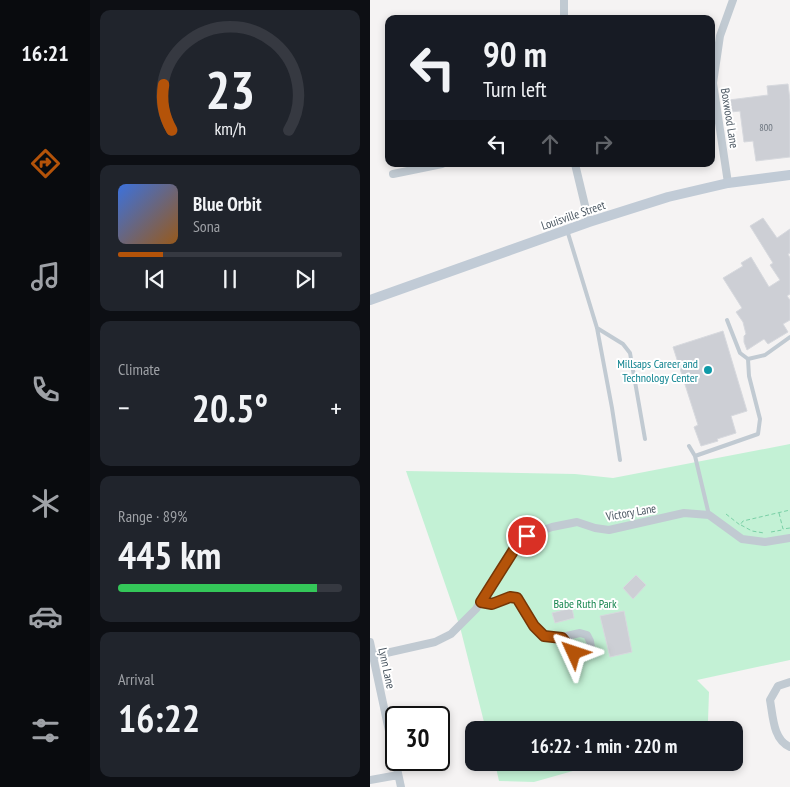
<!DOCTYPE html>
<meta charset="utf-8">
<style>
body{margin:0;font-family:"PT Sans Narrow",sans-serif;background:#20242c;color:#f1f3f6;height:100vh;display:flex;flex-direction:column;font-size:19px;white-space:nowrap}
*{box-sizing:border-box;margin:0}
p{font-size:16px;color:#9ea1a6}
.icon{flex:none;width:28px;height:28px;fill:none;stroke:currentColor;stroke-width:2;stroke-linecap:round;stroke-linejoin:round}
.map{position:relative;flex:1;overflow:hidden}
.details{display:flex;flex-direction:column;gap:10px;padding:10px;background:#0d0f14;width:280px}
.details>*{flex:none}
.guide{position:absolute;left:15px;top:15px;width:330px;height:152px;border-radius:10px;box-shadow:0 2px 8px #0003;background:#171b24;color:#f1f3f6;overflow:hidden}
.speed{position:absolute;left:15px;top:706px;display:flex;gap:10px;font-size:25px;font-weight:700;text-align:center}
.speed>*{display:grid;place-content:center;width:65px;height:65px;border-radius:50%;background:#171b24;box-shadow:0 2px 8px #0003;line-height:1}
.speed .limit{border:2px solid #111;border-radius:8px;background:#fff;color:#111}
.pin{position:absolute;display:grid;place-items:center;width:42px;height:42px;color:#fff;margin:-21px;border:2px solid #fff;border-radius:50%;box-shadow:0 1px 5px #0007}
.me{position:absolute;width:55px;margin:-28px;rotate:312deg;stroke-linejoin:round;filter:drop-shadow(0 0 4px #0008)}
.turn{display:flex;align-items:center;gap:18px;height:105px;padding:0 15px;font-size:22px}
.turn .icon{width:65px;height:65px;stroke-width:2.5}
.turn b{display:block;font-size:35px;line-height:42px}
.lanes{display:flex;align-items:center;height:48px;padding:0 15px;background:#0003;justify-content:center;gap:25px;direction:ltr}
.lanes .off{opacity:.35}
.big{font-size:38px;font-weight:700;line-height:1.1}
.details .widget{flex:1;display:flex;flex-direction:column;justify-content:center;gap:8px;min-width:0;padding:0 18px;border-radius:10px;background:#20242c}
.details .dial{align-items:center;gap:0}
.dial svg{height:130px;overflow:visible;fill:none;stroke:#363941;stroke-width:7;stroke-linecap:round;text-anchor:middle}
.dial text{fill:#f1f3f6;stroke:none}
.song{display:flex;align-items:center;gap:15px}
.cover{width:60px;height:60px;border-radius:8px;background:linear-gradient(135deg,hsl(220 70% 55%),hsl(30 70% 35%))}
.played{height:5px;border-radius:2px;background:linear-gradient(90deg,#b45309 20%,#363941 20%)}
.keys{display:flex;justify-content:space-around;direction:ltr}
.heat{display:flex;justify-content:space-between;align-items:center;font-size:28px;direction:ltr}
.charge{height:8px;border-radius:4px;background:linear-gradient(90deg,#34c759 89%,#363941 0)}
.trip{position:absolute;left:95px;top:721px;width:278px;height:50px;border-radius:10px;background:#171b24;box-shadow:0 2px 8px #0003;font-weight:700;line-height:50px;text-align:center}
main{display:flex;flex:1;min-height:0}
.tab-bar{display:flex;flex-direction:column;width:90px;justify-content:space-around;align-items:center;background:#090b0e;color:#9ea1a6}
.tab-bar .icon{width:35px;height:35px}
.tab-bar .on{color:#b45309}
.tab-bar b{font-size:22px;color:#f1f3f6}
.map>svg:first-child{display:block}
.green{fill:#c3f1d5}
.building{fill:#cdcfd5;stroke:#d7d9de}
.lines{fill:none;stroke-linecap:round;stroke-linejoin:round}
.path{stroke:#7ad0a6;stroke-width:1;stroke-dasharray:4 2.5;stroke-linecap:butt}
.service{stroke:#c1cad2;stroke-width:4}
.minor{stroke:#c1cad2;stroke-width:8}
.secondary{stroke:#c1cbd6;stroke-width:10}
.route-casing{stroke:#753606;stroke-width:12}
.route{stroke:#b45309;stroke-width:9}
.culture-dot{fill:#0f9aa8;stroke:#fff;stroke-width:2}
.labels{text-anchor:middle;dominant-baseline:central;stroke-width:4;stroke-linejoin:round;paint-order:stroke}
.number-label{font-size:10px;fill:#6b747e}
.street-label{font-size:12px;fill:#4a5661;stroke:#fff}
.culture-label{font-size:12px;fill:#0d838f;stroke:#fff;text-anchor:end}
.park-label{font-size:12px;fill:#17864f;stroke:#fff}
</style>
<main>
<nav class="tab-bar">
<b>16:21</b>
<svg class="icon on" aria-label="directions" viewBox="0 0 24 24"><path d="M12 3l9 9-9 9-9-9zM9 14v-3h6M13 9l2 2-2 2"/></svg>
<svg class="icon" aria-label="music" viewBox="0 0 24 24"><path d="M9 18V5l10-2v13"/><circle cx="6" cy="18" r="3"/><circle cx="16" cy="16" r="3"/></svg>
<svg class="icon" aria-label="phone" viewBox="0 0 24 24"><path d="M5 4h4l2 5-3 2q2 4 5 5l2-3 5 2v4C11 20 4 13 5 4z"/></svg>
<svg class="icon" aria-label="climate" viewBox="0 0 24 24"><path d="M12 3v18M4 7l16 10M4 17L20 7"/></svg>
<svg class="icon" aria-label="car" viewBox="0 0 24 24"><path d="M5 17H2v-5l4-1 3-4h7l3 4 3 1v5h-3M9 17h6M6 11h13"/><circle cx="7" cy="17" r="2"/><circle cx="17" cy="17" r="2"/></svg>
<svg class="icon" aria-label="filters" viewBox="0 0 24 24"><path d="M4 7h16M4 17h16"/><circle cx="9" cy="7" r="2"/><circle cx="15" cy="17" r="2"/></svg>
</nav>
<section class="details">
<div class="widget dial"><svg viewBox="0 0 100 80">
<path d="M14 69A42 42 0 1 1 86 69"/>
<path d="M14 69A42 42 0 0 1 9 41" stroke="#b45309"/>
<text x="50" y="56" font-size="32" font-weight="700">23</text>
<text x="50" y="72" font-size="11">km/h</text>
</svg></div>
<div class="widget">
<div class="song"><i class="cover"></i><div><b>Blue Orbit</b><p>Sona</p></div></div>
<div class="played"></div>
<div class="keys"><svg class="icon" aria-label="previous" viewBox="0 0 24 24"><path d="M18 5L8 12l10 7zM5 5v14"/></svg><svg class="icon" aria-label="pause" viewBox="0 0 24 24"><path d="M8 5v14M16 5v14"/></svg><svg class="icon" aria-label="next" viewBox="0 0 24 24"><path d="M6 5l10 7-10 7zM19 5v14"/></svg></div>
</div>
<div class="widget"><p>Climate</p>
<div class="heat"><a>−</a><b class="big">20.5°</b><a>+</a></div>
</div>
<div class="widget"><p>Range · 89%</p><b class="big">445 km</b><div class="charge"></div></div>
<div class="widget"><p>Arrival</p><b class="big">16:22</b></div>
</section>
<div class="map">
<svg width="420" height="787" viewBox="0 0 420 787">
<rect width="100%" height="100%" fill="#f5f3f3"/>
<path class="green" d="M 420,444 L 420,660 L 327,680 L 339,692 L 338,721 L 332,730 L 116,730 L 90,627 L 36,471 L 205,474 L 243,478 Z
M 125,763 L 125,762 L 231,763 L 164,782 L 129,781 Z"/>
<path class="building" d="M 418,84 L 420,100 L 420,157 L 386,161 L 383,141 L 374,142 L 370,111 L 361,112 L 359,100 L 398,95 L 397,86 Z
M 393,218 L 407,238 L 420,229 L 420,253 L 418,254 L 420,258 L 420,294 L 417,296 L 420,300 L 420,320 L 413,324 L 418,332 L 398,344 L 394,339 L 377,350 L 374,342 L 374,336 L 376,334 L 373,322 L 366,312 L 372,308 L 353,278 L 373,266 L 371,263 L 381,257 L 399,287 L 410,280 L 400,265 L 403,263 L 380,226 Z
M 353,331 L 377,411 L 361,416 L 366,433 L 347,439 L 348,441 L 331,446 L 324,427 L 328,425 L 303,347 Z
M 266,575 L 276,585 L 263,599 L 253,588 Z
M 202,608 L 204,618 L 185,623 L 182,613 Z
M 254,611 L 262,652 L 240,657 L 230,616 Z"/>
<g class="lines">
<path class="path" d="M 409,513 L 413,529 L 420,528
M 356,514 L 370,525 L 373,521 L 420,510
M 371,525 L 382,531 L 394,533
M 401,532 L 412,530"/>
<path class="service" d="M 197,230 L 227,328 L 242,408 L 250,460
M 357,320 L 370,353 L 378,359 L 395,355 L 420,337
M 227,328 L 253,344 L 260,353 L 275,439
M 319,446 L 325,456 L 388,434 L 390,419 L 379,376 L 378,359
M 325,456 L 339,515"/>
<path class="minor" d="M 194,0 L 194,19
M 205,164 L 219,222
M 23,174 L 72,164
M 358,183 L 343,83 L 350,36 L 363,0
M 111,602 L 122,604 L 140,597 L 147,598 L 164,626 L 174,636 L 192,637 L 204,653 L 210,656 L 217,654 L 221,648 L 220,641 L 217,635 L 210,633 L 192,637
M 0,642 L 31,787
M 3,656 L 65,642 L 81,634 L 106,609 L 147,545 L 157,536 L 182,527 L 207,522 L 225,528 L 239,530 L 314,513 L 339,515 L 372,539 L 395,542 L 420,538
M 420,682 L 408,686 L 400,700 C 403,716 403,740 420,747
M 0,780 L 28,775"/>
<path class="secondary" d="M 0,300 L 219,222 L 298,197 L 358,183 L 420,175"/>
</g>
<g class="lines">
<defs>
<path id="route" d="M 157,536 L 147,545 L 111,602 L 122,604 L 140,597 L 147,598 L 164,626 L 174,636 L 192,638 L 204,653"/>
</defs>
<use href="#route" class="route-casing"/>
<use href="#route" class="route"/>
</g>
<circle class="culture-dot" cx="338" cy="370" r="5"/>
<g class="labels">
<g class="number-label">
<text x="396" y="127">800</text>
</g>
<g class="street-label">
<text transform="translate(360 118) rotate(81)">Boxwood Lane</text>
<text transform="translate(203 215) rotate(-19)">Louisville Street</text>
<text transform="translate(261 512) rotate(-10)">Victory Lane</text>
<text transform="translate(17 668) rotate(78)">Lynn Lane</text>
</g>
<g class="culture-label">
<text x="328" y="363">Millsaps Career and<tspan x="328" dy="14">Technology Center</tspan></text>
</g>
<g class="park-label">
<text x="215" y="603">Babe Ruth Park</text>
</g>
</g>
</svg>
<div class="speed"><div class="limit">30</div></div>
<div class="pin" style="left:157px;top:536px;background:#d93025"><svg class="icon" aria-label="arrive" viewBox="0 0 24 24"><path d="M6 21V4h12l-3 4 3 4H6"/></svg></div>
<svg class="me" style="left:204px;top:653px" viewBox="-20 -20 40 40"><path d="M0-17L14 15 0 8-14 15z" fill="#b45309" stroke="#fff" stroke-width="4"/></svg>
<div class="trip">16:22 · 1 min · 220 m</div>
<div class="guide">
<div class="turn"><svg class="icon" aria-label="left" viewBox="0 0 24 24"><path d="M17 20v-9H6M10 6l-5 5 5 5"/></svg><div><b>90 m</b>Turn left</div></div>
<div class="lanes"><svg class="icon" aria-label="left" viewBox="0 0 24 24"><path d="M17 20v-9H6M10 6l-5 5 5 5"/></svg><svg class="icon off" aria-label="ahead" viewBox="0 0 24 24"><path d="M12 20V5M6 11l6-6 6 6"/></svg><svg class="icon off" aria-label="right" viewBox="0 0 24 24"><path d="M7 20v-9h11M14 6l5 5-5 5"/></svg></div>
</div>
</div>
</main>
